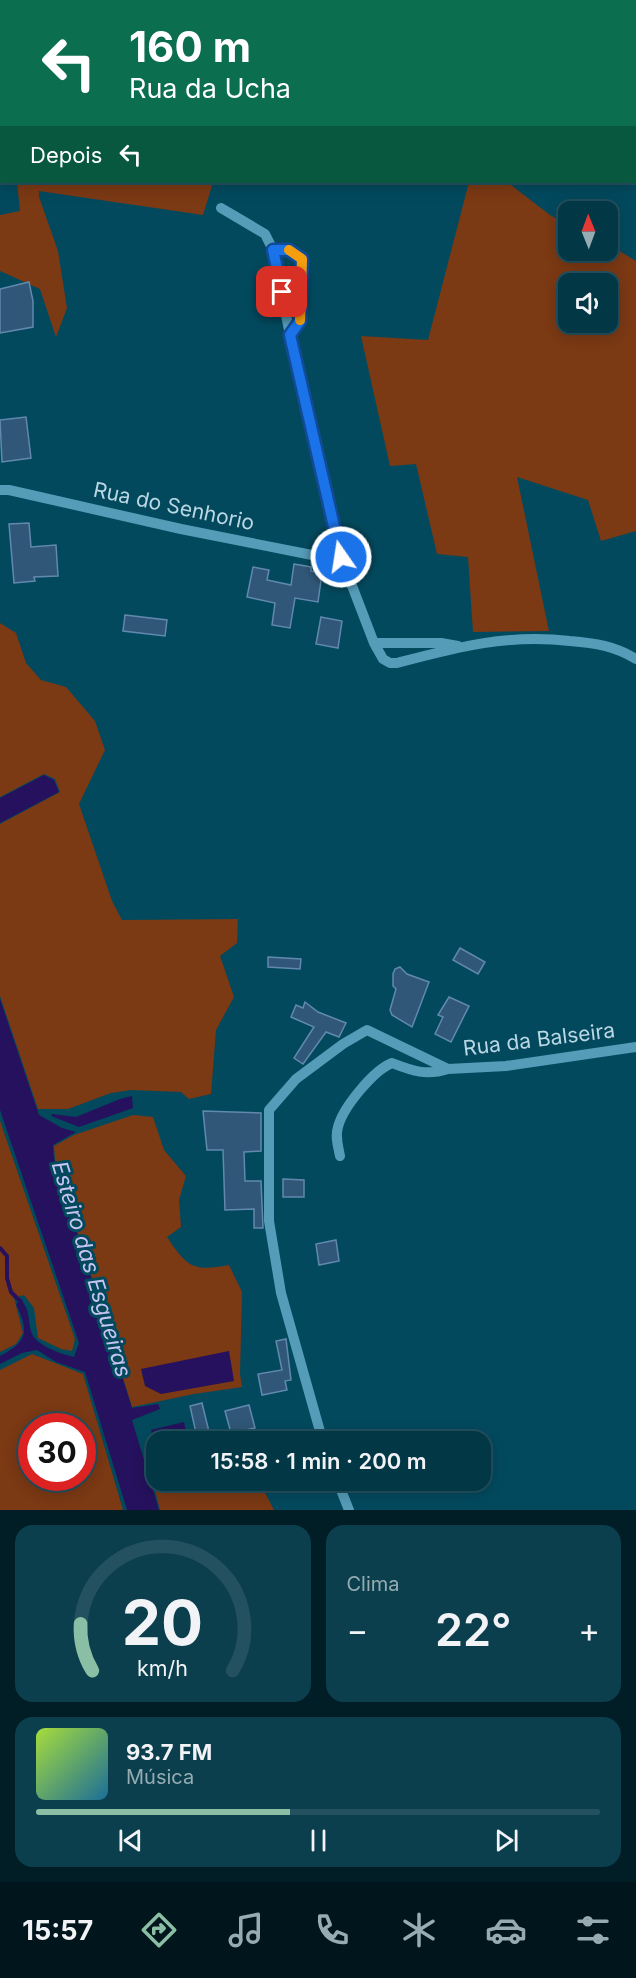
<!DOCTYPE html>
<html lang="pt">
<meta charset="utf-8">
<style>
body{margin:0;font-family:Inter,sans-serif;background:#0c3f4d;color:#f1f3f6;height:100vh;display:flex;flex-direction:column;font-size:22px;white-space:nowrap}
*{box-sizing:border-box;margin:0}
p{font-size:20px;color:#96acb3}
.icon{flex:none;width:33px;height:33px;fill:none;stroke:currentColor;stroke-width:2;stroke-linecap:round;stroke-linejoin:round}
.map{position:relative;height:1510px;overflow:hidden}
.sheet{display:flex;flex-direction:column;gap:15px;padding:15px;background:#011e26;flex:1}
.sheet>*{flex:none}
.top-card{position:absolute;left:0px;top:0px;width:636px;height:183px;box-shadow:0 3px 15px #0003,0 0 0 2px #23515f;background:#0b6e4f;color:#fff;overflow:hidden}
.needle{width:39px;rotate:359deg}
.tools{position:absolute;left:558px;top:201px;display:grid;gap:12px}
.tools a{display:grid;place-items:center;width:60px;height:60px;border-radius:12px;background:#023746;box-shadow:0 3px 15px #0003,0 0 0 2px #23515f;font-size:30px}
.speed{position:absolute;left:18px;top:1413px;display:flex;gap:12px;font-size:30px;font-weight:700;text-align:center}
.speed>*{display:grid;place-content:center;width:78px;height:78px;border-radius:50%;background:#023746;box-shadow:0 3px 15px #0003,0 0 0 2px #23515f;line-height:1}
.speed .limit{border:9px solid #d22;background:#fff;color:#111}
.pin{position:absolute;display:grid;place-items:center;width:51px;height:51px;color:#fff;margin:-26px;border-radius:12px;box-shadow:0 3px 9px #0006}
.me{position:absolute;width:66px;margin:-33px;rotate:347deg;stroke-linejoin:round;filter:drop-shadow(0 0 4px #0008)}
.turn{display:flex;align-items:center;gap:21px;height:126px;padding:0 30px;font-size:27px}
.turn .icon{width:78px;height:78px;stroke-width:2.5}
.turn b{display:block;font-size:42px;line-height:51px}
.then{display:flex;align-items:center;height:57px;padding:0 30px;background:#0003;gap:12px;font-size:22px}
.big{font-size:45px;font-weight:600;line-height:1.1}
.sheet .card{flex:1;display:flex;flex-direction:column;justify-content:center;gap:9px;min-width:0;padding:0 21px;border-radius:18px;background:#0c3f4d}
.sheet .dial{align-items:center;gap:0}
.dial svg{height:156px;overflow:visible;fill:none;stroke:#23515f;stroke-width:7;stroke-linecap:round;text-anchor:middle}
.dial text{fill:#f1f3f6;stroke:none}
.song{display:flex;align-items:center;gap:18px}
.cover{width:72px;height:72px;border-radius:9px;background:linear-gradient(135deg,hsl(80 70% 55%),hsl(200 70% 35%))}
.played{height:6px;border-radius:3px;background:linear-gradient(90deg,#8abfa5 45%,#23515f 45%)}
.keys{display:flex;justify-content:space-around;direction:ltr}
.heat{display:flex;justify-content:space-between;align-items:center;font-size:33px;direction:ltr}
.sheet .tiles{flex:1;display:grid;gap:15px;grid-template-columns:1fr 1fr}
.card:last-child{grid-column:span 2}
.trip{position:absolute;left:146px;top:1431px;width:345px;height:60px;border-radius:18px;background:#023746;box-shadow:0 3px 15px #0003,0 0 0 2px #23515f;font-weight:600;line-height:60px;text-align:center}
.tab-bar{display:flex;height:96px;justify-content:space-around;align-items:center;background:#01161c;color:#96acb3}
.tab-bar .icon{width:42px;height:42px}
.tab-bar .active{color:#8abfa5}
.tab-bar b{font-size:27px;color:#f1f3f6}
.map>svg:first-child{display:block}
.green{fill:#7b3914;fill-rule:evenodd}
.water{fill:#25115d}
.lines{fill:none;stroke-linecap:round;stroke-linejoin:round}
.stream{stroke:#25115d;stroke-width:4}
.building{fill:#305778;stroke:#6189ad;stroke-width:1.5}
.minor{stroke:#559cb8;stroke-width:10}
.route-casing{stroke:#114b97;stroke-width:15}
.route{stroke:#1a73e8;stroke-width:10}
.slow{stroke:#f59e0b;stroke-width:10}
.labels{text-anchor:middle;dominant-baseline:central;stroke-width:6;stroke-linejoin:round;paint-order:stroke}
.street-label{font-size:21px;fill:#bad7e4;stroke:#03495e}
.water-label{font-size:22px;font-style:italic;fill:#c6c4f1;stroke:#03495e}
</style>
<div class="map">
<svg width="636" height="1510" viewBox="0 0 636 1510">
<rect width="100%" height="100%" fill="#03495e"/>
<path class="green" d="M 0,0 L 266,0 L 2,2 L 1,172 Z
M 17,182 L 213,182 L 203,215 L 39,191 L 39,197 L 58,251 L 67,308 L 56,337 L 40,289 L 0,271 L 0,215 L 20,211 Z
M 469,182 L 507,182 L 550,215 L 568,225 L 568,250 L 608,250 L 608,244 L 636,261 L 636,531 L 601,541 L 588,500 L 517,477 L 549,631 L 473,632 L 468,557 L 437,554 L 416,464 L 390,466 L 361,336 L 428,340 ZM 568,284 L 608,284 L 608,322 L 568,322 Z
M 0,623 L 16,633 L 26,663 L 41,680 L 66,687 L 95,721 L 105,750 L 79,804 L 112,901 L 122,920 L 238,919 L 237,943 L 220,956 L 234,997 L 216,1030 L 211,1094 L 189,1099 L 181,1092 L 131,1090 L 111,1093 L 68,1109 L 38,1109 L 0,996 L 0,824 L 60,792 L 55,779 L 44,774 L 0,797 Z
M 133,1115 L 153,1117 L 164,1150 L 186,1176 L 179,1200 L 181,1227 L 167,1237 C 187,1267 193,1272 229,1265 L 242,1292 L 240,1374 L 242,1387 L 194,1394 L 132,1407 L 55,1159 L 54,1146 L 74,1135 Z
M 0,1121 L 75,1339 L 72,1351 L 61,1349 L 38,1338 L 34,1308 L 24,1295 L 14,1298 L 23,1333 L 16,1344 L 0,1352 Z
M 32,1354 L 83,1374 L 123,1510 L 0,1510 L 0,1370 ZM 32,1426 L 82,1426 L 82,1478 L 32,1478 Z
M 158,1481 L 259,1481 L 274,1510 L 160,1510 L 155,1490 Z"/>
<path class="water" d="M 44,775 L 54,780 L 59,792 L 0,823 L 0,798 Z
M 0,999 L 39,1115 L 62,1128 L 76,1132 L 53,1145 L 54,1159 L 132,1408 L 158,1404 L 160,1409 L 132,1420 L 159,1510 L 127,1510 L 85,1372 L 56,1362 L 37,1350 L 22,1353 L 0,1364 L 0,1356 C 28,1341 29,1332 16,1304 L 21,1299 C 31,1314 27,1315 31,1331 C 34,1345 61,1354 74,1357 L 79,1343 L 0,1110 Z
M 132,1096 L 133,1108 L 79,1127 L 51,1116 L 52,1114 L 76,1117 L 120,1099 Z
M 229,1351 L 234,1381 L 161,1394 L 145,1386 L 141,1369 Z
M 184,1422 L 188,1441 L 156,1442 L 156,1449 L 151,1430 Z"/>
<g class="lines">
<path class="stream" d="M 0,1248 L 7,1256 L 7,1278 L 11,1292 L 21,1302"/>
</g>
<path class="building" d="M 29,282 L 33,301 L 33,327 L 0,333 L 0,289 Z
M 26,417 L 31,458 L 2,462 L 0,420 Z
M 29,523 L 31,547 L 56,545 L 58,576 L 34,577 L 35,581 L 14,583 L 9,524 Z
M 294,564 L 311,567 L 311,571 L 322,573 L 318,602 L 295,598 L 290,628 L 272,625 L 275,603 L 247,597 L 253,567 L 269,570 L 267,580 L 291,585 Z
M 125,615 L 167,620 L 165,636 L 123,631 Z
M 321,617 L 342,621 L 338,648 L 316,644 Z
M 460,948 L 485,962 L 478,974 L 453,960 Z
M 268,957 L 301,959 L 300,969 L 268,967 Z
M 400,967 L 407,974 L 429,982 L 412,1027 L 392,1015 L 390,1010 L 396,989 L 393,986 L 393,974 L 395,969 Z
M 449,997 L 469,1006 L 451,1042 L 435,1034 L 443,1017 L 438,1015 Z
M 305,1002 L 318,1012 L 346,1023 L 339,1037 L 326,1032 L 303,1064 L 294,1058 L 314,1027 L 291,1017 L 296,1005 L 303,1008 Z
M 203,1111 L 261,1113 L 261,1151 L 244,1152 L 245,1181 L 261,1181 L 263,1228 L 254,1228 L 254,1209 L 225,1210 L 223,1150 L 207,1150 Z
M 283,1179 L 304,1180 L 304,1197 L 283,1197 Z
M 336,1240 L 339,1261 L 319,1265 L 316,1244 Z
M 286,1339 L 291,1380 L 285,1381 L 287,1390 L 262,1395 L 258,1374 L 282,1370 L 276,1341 Z
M 202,1403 L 211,1440 L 198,1442 L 190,1406 Z
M 249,1405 L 255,1428 L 231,1433 L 225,1411 Z"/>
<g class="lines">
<path class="minor" d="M 221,208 L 265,234 L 273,250 L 290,335 L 341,557 L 374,643 L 383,659 L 390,663 L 397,663 C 458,647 506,634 570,641 C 595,643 615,646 636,659
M 273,250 L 289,250 L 302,259 L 300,321 L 290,335
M 0,490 L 9,490 L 181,529 L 317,556 L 341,557
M 374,643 L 441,643 L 458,646
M 340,1156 C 338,1146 335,1137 338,1127 C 343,1107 374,1070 392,1063 C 413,1071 426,1076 448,1069
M 323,1442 L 281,1293 L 269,1221 L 269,1110 L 296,1079 L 343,1044 L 367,1030 L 448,1069 L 506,1066 L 636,1047
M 337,1480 L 349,1510"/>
</g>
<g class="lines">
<defs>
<path id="route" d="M 282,292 L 273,250 L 289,250 L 302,259 L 300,321 L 290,335 L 341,557"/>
</defs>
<use href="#route" class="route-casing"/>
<use href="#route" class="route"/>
<path class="slow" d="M 289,250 L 302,259 L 300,320"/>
</g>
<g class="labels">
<g class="street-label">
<text transform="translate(174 506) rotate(12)">Rua do Senhorio</text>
<text transform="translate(539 1039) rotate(-7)">Rua da Balseira</text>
</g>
<g class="water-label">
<text transform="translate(92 1269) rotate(73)">Esteiro das Esgueiras</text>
</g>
</g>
</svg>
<div class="tools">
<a><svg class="needle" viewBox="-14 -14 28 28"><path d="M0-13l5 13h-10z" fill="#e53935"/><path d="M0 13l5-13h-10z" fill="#96acb3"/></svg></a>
<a><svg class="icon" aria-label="sound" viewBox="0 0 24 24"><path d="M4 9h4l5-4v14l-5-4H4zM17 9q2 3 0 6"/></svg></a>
</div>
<div class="speed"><div class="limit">30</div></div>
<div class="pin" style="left:282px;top:292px;background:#d93025"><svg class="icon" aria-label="arrive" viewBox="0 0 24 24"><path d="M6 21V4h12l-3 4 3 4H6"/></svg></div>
<svg class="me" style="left:341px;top:557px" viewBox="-20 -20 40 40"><circle r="17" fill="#1a73e8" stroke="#fff" stroke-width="3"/><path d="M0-11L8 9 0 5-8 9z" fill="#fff"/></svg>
<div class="trip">15:58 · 1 min · 200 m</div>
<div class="top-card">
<div class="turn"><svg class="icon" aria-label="left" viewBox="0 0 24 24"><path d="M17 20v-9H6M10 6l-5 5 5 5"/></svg><div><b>160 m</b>Rua da Ucha</div></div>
<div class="then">Depois<svg class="icon" aria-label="left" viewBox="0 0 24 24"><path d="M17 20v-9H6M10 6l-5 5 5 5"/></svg></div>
</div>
</div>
<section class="sheet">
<div class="tiles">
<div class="card dial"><svg viewBox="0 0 100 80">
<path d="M14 69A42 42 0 1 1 86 69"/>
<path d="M14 69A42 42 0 0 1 8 45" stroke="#8abfa5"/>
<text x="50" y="56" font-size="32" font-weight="700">20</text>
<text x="50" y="72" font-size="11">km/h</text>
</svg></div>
<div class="card"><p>Clima</p>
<div class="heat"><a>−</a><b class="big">22°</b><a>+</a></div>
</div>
<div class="card">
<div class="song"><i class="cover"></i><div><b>93.7 FM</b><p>Música</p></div></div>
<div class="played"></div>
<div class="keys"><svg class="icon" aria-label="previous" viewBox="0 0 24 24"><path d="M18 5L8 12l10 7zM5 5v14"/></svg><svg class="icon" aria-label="pause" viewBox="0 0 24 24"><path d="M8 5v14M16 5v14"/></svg><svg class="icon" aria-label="next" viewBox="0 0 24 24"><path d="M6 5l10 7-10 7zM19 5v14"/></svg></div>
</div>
</div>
</section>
<nav class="tab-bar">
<b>15:57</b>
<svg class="icon active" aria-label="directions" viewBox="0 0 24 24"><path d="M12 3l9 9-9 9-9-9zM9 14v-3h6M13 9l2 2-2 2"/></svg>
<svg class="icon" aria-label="music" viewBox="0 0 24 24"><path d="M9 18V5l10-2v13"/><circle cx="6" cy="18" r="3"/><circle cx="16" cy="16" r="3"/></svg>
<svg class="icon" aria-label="phone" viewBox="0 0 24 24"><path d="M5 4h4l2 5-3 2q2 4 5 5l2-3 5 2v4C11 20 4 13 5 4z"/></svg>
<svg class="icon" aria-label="climate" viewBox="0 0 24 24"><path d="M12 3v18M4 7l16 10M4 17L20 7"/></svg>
<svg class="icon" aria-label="car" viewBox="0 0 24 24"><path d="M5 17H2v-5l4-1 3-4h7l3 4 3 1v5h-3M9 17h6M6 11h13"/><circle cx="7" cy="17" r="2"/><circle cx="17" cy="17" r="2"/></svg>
<svg class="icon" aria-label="filters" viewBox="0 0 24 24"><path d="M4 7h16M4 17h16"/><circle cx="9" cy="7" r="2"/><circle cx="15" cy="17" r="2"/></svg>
</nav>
